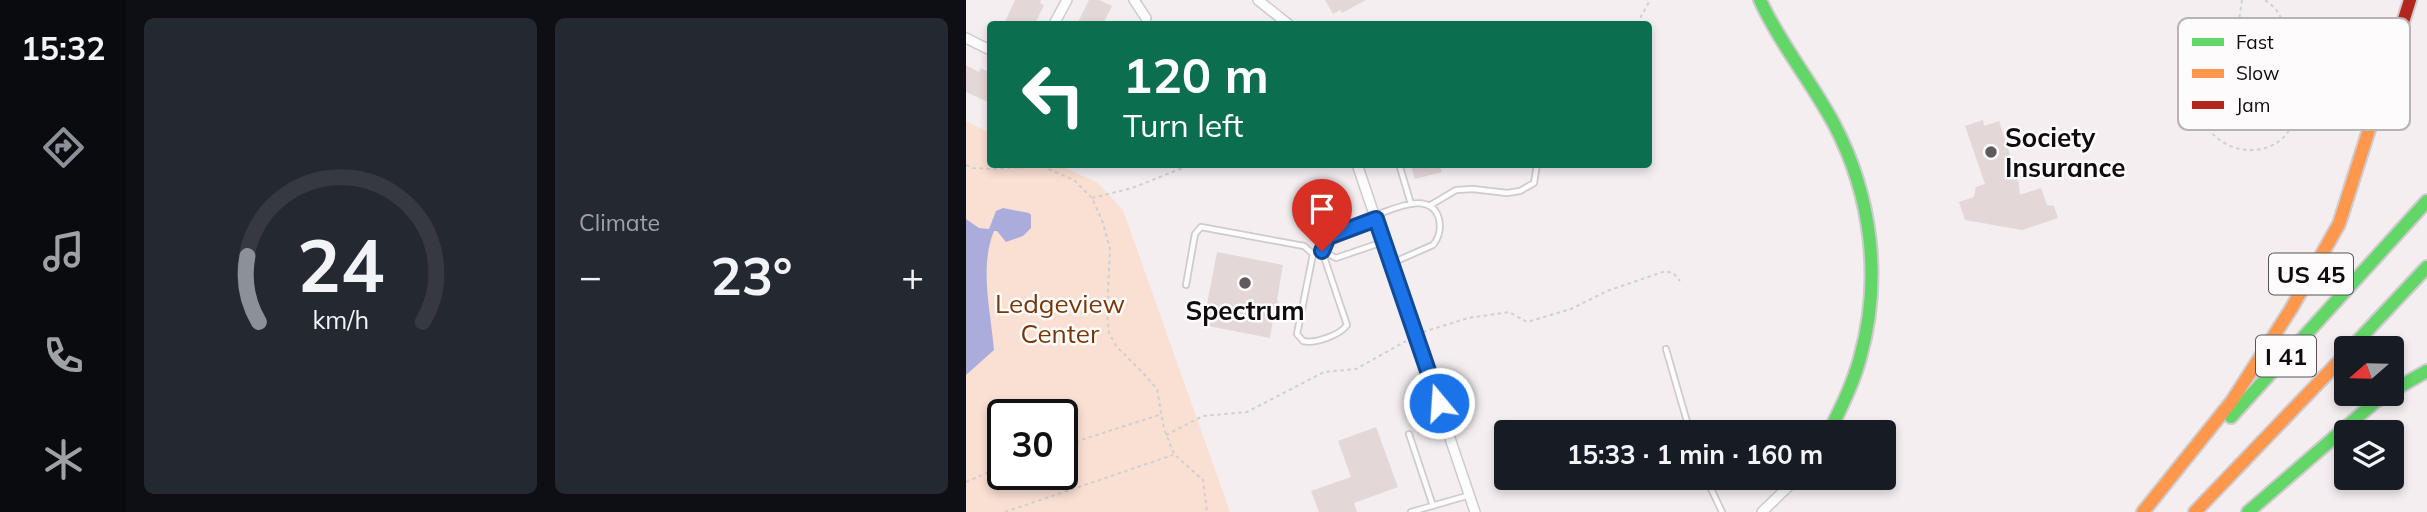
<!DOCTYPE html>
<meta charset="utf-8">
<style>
body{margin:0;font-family:Mulish,sans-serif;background:#242831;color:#f1f3f6;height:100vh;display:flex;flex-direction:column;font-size:26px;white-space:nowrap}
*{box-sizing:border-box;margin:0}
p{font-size:23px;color:#9ea1a6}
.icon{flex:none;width:38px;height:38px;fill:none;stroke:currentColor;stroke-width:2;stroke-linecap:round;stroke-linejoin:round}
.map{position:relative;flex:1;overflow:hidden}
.panel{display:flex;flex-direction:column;gap:18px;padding:18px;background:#0d0f14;width:840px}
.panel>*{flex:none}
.banner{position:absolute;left:21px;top:21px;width:665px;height:147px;border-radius:7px;box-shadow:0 4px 10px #0003;background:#0b6e4f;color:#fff;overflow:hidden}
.needle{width:46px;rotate:250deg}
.fabs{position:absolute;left:1368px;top:336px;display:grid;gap:14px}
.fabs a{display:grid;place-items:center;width:70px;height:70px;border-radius:7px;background:#171b24;box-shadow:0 4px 10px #0003;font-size:35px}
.speed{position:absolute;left:21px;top:399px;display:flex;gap:14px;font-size:35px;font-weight:700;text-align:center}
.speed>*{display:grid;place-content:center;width:91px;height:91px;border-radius:50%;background:#171b24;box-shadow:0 4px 10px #0003;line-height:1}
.speed .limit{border:4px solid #111;border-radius:10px;background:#fff;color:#111}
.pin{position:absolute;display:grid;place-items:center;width:60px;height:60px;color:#fff;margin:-72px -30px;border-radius:50% 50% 50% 0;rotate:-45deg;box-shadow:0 0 7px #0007}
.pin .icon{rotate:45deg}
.me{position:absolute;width:77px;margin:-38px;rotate:342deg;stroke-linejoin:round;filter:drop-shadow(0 0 5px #0008)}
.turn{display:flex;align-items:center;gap:24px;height:147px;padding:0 21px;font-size:32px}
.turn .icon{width:91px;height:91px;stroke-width:2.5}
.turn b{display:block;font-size:49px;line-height:60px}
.big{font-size:52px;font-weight:700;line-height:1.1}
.panel .widget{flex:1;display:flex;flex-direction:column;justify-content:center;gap:10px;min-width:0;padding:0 24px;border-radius:10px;background:#242831}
.panel .dial{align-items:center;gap:0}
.dial svg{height:182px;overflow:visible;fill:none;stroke:#363941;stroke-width:7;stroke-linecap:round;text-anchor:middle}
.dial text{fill:#f1f3f6;stroke:none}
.heat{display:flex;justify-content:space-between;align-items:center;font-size:38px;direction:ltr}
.panel .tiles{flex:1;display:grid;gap:18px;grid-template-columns:repeat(2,1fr)}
.trip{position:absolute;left:528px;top:420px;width:402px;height:70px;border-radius:7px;background:#171b24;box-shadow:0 4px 10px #0003;font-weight:700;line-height:70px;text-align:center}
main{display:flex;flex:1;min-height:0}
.tabs{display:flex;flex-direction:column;width:126px;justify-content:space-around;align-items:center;background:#090b0e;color:#9ea1a6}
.tabs .icon{width:49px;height:49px}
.tabs .current{color:#8c9099}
.tabs b{font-size:32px;color:#f1f3f6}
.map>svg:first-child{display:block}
.green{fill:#fadfd3;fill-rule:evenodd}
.water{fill:#aaacdc}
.building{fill:#e4d7d8}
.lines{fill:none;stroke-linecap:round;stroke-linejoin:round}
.lane-casing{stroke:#cfcacd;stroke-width:8}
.street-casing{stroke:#cfcacd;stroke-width:12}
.fast-casing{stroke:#cfcacd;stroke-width:16}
.slow-casing{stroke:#cfcacd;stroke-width:16}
.jam-casing{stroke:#cfcacd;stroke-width:16}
.path{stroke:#d1cfd0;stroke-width:2;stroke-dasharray:3.5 3.5;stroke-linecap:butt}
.lane{stroke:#fdfcfd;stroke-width:4.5}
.street{stroke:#fdfcfd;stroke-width:9}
.fast{stroke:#63d668;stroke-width:12}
.slow{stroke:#ff974d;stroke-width:12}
.jam{stroke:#b3261e;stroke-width:12}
.route-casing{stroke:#114b97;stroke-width:18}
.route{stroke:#1a73e8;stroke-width:12}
.poi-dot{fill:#605a5d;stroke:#fefbfd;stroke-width:2.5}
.labels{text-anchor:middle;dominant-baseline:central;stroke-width:5;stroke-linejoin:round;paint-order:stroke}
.shield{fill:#fefbfd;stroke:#575356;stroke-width:2}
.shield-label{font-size:24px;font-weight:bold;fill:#100b0e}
.poi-label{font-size:26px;font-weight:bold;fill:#100b0e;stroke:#fefbfd;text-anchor:start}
.park-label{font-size:26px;fill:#763806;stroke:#fefbfd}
.key{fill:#fefbfd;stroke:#b7b3b5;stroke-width:2}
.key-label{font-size:19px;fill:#100b0e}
</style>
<main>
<nav class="tabs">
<b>15:32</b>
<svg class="icon current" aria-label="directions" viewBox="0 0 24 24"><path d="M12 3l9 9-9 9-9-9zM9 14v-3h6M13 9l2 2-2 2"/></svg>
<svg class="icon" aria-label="music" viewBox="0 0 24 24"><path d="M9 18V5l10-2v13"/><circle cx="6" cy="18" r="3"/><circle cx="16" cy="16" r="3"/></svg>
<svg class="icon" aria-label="phone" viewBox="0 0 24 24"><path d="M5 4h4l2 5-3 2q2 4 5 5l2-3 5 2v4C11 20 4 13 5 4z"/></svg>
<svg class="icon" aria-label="climate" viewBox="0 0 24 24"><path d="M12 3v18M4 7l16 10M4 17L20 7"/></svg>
</nav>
<section class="panel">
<div class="tiles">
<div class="widget dial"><svg viewBox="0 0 100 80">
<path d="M14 69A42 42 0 1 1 86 69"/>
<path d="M14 69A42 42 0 0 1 9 40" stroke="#8c9099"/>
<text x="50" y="56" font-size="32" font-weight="700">24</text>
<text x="50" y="72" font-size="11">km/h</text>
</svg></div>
<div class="widget"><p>Climate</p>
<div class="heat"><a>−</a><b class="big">23°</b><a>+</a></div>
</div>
</div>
</section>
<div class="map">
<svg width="1461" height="512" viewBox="0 0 1461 512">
<rect width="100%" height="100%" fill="#f4eef1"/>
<path class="green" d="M 0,121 L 24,133 L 24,164 L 93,165 L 132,183 L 157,210 L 264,512 L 0,512 ZM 37,415 L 96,415 L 96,474 L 37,474 Z"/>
<path class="water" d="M 37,208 L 63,213 L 65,215 L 65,228 L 57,236 L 40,242 L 31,231 L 28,231 C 13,267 25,313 28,350 L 0,375 L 0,219 L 13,228 L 23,229 L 30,211 Z"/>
<path class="building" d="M 49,0 L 75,0 L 74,3 L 78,5 L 69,24 L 65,22 L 64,24 L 38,24 Z
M 123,0 L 133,0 L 146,6 L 137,24 L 111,24 Z
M 359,0 L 400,0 L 376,13 L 374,10 L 367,14 Z
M 0,65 L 13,72 L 15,68 L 24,73 L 24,103 L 0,92 Z
M 1017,120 L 1018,126 L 1033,121 L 1052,178 L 1054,195 L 1075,188 L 1081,205 L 1088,206 L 1092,218 L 1056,230 L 999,220 L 993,202 L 1008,197 L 1010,187 L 1019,184 L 999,126 Z
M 444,164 L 473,164 L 476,172 L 449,179 Z
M 251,252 L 317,265 L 311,300 L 317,313 L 314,318 L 307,320 L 304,338 L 237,325 Z
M 410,427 L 432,487 L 388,503 L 391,512 L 353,512 L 345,491 L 385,477 L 372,441 Z"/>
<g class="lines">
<defs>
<path id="lane" d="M 433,164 L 445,204
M 463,206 L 490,190 L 507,189 L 541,193 L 554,191 L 568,183 L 571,164
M 410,215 C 428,209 465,190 473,219 C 475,228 473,238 467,245 L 426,263
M 409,219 L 362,237 L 356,251 L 370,258 L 417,242
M 220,285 L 229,234 L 235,227 L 338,246 L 347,254 L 331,334 L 337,341 C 349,344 374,335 381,325 L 356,251 L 347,254
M 700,349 L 724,432
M 443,434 L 467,506
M 740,478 L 756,512
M 445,512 L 504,495"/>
<path id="street" d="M 168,0 L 180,18
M 292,0 L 322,24
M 88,24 L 101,0
M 0,38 L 24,50
M 391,164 L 509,512
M 796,512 L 831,478"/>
<path id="fast" d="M 794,0 C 814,44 845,81 868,124 C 906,196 916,280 894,358 C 887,384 875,408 863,432
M 1385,348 L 1461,267
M 1426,391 L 1461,371
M 1265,417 L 1461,201
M 1282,512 L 1409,402 L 1422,394"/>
<path id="slow" d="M 1177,512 L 1266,401 L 1325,309 L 1373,224 L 1415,92
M 1229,512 L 1381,353"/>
<path id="jam" d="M 1415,92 L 1444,0"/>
</defs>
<use href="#lane" class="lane-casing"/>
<use href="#street" class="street-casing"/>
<use href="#fast" class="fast-casing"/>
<use href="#slow" class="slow-casing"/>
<use href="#jam" class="jam-casing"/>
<path class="path" d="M 1276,0 L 1271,33 L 1234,97 C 1231,158 1319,170 1329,114 C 1332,92 1317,77 1316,57 C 1314,32 1325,18 1299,0
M 671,24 L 684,0
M 0,165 L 7,168 L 26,169 L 75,166 L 108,180 L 126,198 L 137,223 L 144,249 L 141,313 L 143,333 L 150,346 L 179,375 L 191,389 L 198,429 L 208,454 L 237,480 L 241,512
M 126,198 L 166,188 L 227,164
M 457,332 L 502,318 L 543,312 L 561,322 L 605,309 L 641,291 L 700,271 L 708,274 L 714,281
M 200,435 L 237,416 L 281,412 L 358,372 L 390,369 L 440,341
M 96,446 L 193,415
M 0,482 L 37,466
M 39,512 L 207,455"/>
<use href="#lane" class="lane"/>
<use href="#street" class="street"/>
<use href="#fast" class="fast"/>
<use href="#slow" class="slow"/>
<use href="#jam" class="jam"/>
</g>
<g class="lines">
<defs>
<path id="route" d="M 356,251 L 362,237 L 410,219 L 473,403"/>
</defs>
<use href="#route" class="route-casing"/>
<use href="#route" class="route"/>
</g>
<g class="poi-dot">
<circle cx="1025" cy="152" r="7"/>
<circle cx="279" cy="283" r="7"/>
</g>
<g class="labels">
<g class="shield">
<rect x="1303" y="253.5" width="84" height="41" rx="5"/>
<rect x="1290" y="335.5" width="60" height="41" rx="5"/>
</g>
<g class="shield-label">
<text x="1345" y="274">US 45</text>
<text x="1320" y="356">I 41</text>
</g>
<g class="poi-label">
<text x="1039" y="137">Society<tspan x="1039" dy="30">Insurance</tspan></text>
<text x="279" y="310" text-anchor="middle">Spectrum</text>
</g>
<g class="park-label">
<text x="94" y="303">Ledgeview<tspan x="94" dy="30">Center</tspan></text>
</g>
</g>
<rect x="1212" y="18" width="232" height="112" rx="10" class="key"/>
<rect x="1226" y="38" width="32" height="8" fill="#63d668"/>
<rect x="1226" y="69" width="32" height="9" fill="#ff974d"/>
<rect x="1226" y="101" width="32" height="8" fill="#b3261e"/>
<g class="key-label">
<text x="1270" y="49">Fast</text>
<text x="1270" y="80">Slow</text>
<text x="1270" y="112">Jam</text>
</g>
</svg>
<div class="fabs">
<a><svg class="needle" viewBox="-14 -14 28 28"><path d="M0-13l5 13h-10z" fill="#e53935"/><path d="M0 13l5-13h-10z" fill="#9ea1a6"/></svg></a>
<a><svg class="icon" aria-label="layers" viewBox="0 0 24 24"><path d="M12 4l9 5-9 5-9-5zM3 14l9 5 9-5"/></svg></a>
</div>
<div class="speed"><div class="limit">30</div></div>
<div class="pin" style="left:356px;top:251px;background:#d93025"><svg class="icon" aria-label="arrive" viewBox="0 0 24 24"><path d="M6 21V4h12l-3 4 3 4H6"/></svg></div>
<svg class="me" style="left:473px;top:403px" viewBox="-20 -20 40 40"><circle r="17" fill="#1a73e8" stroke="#fff" stroke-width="3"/><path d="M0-11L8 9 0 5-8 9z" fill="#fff"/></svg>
<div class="trip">15:33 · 1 min · 160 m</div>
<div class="banner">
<div class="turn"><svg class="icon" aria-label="left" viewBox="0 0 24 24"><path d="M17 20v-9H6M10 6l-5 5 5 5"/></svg><div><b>120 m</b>Turn left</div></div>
</div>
</div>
</main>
